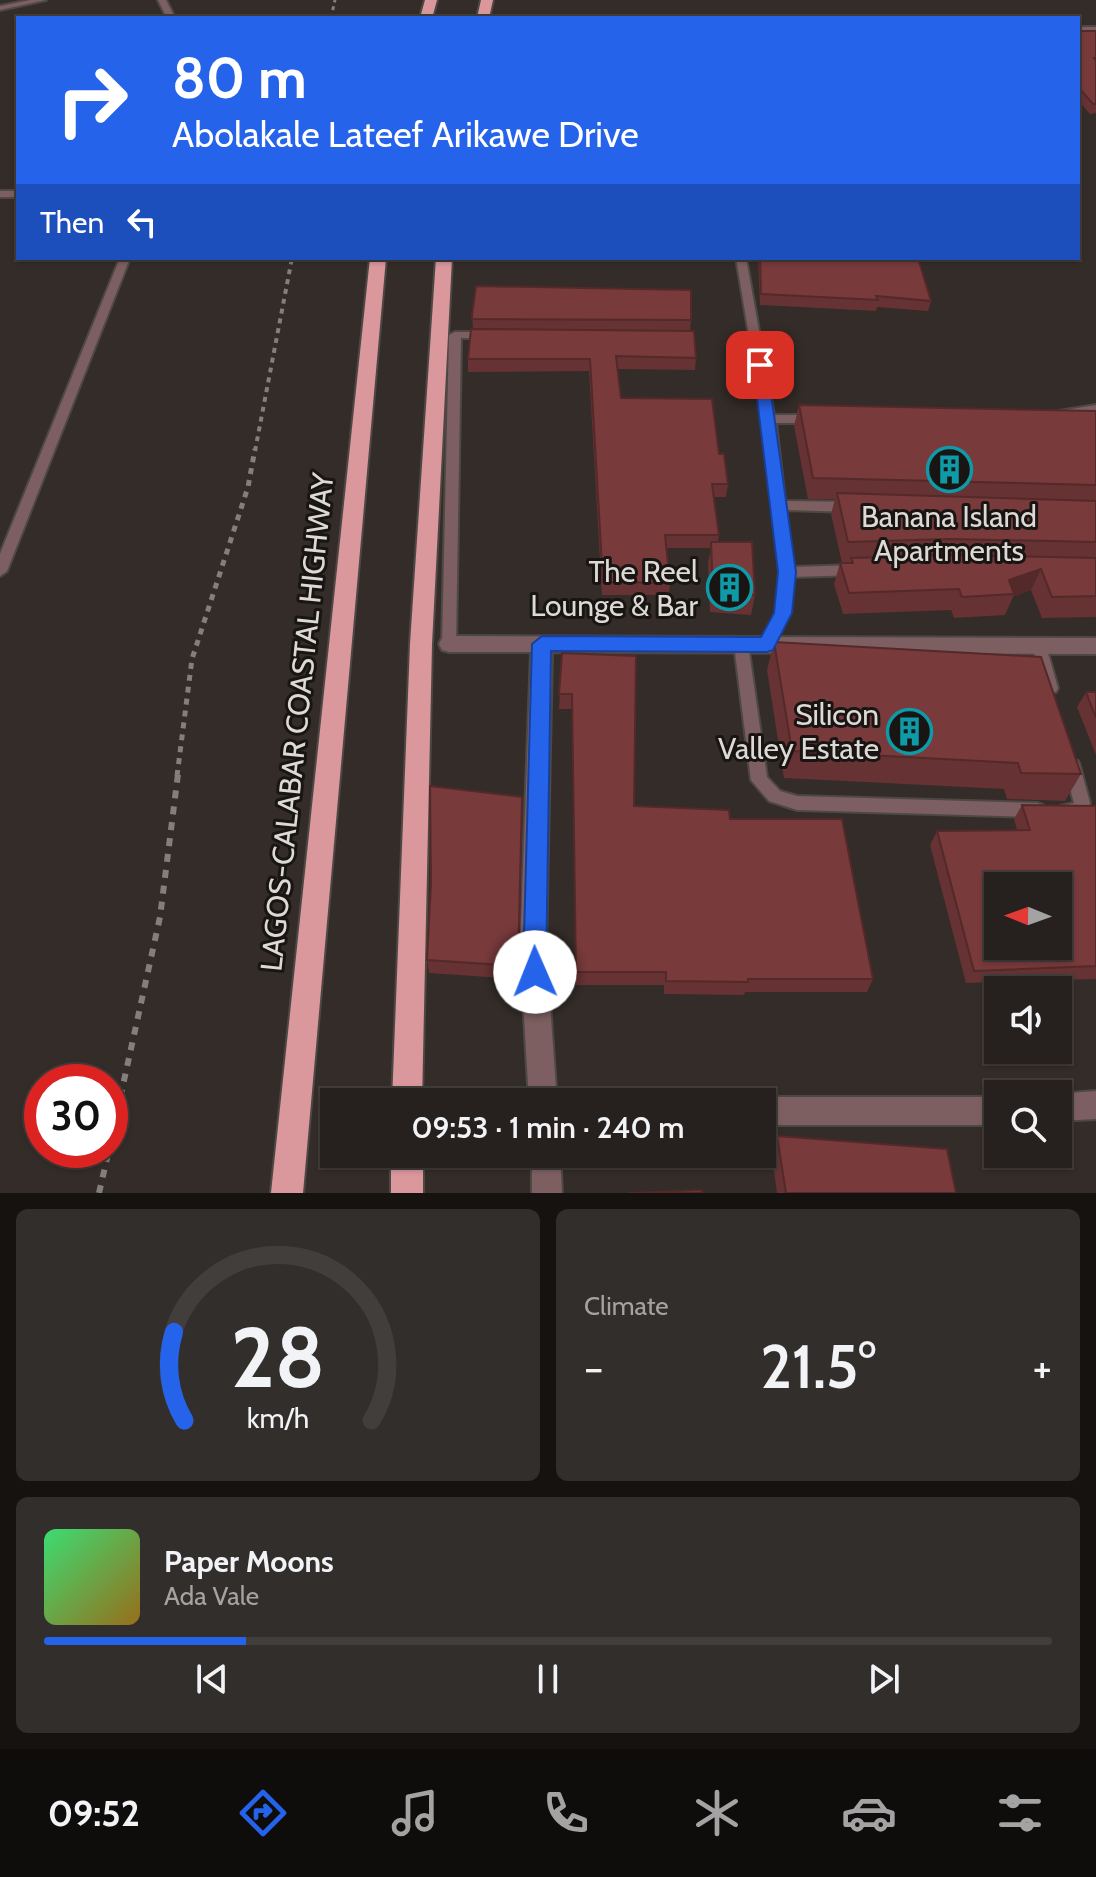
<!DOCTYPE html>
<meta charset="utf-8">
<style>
body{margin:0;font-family:Cabin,sans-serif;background:#322e2b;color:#f1f3f6;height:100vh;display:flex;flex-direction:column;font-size:30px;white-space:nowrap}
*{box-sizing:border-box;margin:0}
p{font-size:26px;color:#a4a3a4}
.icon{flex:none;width:44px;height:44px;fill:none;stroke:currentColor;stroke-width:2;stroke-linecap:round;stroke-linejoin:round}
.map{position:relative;height:1193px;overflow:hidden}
.drawer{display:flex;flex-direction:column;gap:16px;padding:16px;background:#151210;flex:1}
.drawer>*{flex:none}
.banner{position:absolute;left:16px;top:16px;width:1064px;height:244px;border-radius:0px;box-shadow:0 2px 6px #0004,0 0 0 2px #423e3c;background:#2563eb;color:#fff;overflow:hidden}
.needle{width:52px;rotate:271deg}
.buttons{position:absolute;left:984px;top:872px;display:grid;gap:16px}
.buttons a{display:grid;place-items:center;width:88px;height:88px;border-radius:0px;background:#26211e;box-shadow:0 2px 6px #0004,0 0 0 2px #423e3c;font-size:40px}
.speed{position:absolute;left:24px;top:1064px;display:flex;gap:16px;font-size:40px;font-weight:700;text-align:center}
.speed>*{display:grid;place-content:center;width:104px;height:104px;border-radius:50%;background:#26211e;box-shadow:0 2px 6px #0004,0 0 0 2px #423e3c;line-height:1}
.speed .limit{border:12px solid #d22;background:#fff;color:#111}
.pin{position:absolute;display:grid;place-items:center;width:68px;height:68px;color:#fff;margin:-34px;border-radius:16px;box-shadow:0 4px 12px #0006}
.me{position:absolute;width:88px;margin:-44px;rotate:359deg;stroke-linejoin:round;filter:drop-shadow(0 0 6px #0008)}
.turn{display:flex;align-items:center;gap:28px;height:168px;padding:0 24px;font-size:36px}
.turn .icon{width:104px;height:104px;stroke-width:2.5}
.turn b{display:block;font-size:56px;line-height:68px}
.then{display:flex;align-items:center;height:76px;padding:0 24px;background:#0003;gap:16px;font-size:30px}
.big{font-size:60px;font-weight:600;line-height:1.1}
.drawer .widget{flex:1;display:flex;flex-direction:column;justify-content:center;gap:12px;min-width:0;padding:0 28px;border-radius:12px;background:#322e2b}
.drawer .dial{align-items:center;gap:0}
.dial svg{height:208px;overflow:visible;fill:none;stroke:#423e3c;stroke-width:7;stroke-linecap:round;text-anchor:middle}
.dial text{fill:#f1f3f6;stroke:none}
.song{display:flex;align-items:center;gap:24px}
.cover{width:96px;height:96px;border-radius:12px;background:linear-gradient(135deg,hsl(140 70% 55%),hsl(40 70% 35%))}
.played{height:8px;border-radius:4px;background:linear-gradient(90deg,#2563eb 20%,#423e3c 20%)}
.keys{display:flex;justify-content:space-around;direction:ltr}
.heat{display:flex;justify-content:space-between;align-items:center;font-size:44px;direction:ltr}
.drawer .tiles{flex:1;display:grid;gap:16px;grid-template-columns:1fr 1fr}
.widget:last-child{grid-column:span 2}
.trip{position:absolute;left:320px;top:1088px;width:456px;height:80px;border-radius:0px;background:#26211e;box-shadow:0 2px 6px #0004,0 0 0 2px #423e3c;font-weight:600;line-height:80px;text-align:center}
.dock{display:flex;height:128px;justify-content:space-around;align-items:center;background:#0f0d0c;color:#a4a3a4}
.dock .icon{width:56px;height:56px}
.dock .active{color:#2563eb}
.dock b{font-size:36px;color:#f1f3f6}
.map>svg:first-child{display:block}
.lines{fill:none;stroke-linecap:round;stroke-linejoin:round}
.service-casing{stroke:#4e4844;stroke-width:4}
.minor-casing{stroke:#4e4844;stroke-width:4}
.trunk-casing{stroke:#4e4844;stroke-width:4}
.path-far3{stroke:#857f7c;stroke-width:3;stroke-dasharray:4 4;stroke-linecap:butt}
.path-far2{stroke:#857f7c;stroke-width:4;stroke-dasharray:5 5;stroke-linecap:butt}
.path-far1{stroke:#857f7c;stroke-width:5;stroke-dasharray:6 6;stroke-linecap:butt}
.path{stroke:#857f7c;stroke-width:6;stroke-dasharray:8 8;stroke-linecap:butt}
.service{fill:#7d5f61;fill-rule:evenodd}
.minor{fill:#7d5f61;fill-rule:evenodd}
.trunk{fill:#da979c;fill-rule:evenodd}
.wall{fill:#673233}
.shaded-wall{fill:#542929}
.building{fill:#783a3b;stroke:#542929;stroke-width:2;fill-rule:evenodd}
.route{fill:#2563eb;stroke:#184099;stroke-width:2}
.labels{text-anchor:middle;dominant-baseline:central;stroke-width:6;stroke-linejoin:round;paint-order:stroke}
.poi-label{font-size:30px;fill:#ddd9d6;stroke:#191513;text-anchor:end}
.street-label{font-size:30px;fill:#ddd9d6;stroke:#191513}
</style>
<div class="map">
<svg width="1096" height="1193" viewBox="0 0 1096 1193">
<rect width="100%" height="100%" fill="#332c28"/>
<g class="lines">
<defs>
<path id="service" d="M 30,0 L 46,0 L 0,10 L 0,6 Z
M 158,0 L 166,0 L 175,18 L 167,18 Z
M 0,191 L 18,191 L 18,197 L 0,197 Z
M 120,258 L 130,258 L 7,571 L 0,576 L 0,554 Z
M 736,258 L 746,258 L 774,415 L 813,415 L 819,419 L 813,423 L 776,423 L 785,501 L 851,502 L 858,507 L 851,512 L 786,510 L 793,567 L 856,565 L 863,570 L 856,575 L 793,577 L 790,613 L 772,648 L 762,648 L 760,644 L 776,613 L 780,572 L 763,419 Z
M 455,332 L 490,332 L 496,335 L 490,338 L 461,338 L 456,644 L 454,648 L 444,648 L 442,644 L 449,335 Z
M 1096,405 L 1096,413 L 1053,420 L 1047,416 L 1053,412 Z
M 741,638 L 746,640 L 748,644 L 767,777 L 780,791 L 797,796 L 1037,803 L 1043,805 L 1045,810 L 1043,815 L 1037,817 L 797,810 L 769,801 L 751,780 L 734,644 L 736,640 Z
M 1039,640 L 1044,642 L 1046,646 L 1058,688 L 1056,692 L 1046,692 L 1044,688 L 1032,646 L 1034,642 Z
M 1072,759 L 1078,761 L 1080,766 L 1090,803 L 1085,816 C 1077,819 1068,819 1060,816 L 1058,811 L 1060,806 L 1074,803 L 1064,766 L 1066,761 Z"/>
<path id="minor" d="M 1078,27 L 1096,27 L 1096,33 L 1078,33 Z
M 449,636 L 1096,638 L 1096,654 L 552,652 L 546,948 L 557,1102 L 529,1102 L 520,948 L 531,652 L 449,652 L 442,650 L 439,644 L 442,638 Z
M 1096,1091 L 1096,1119 L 1058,1121 L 1056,1094 Z
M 762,1097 L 998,1097 L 998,1125 L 762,1125 L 762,1102 L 752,1102 Z
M 532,1154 L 560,1154 L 562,1193 L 532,1193 Z"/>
<path id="trunk" d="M 425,0 L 437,0 L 432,18 L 420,18 Z
M 481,0 L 493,0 L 489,18 L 477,18 Z
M 370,258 L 386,258 L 303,1193 L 271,1193 Z
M 436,258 L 452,258 L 432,644 L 422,1102 L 392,1102 L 410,644 Z
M 391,1154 L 423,1154 L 423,1193 L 391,1193 Z"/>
</defs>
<use href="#service" class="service-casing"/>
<use href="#minor" class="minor-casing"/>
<use href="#trunk" class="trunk-casing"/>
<path class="path-far3" d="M 331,18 L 335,0"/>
<path class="path-far2" d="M 255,451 L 292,258"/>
<path class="path-far1" d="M 177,776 L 192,659 L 248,487 L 255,449"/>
<path class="path" d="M 110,1144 L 160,917 L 178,774
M 99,1193 L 109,1150"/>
<use href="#service" class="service"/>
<use href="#minor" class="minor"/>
<use href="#trunk" class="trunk"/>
</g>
<path class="wall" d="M 1078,31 L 1096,31 L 1096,113 L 1090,114 L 1078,100 Z
M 758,258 L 918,258 L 931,301 L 928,311 L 877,307 L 876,311 L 760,305 Z
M 472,315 L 691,320 L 690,331 L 696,358 L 695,370 L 618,369 L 621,398 L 719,454 L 728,484 L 726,497 L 714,497 L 719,535 L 718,542 L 755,595 L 751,615 L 710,612 L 708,563 L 711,548 L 667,548 L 670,583 L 669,595 L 602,595 L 589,371 L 468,372 L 468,359 L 473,329 Z
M 799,405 L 1096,411 L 1096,617 L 1042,618 L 1031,590 L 1013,597 L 1005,615 L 954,618 L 951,610 L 843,614 L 834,584 L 840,563 L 842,563 L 831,514 L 835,499 L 808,499 L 794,426 Z
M 774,642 L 1081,774 L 1065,801 L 1007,799 L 1004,789 L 784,778 L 767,670 Z
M 562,653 L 634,806 L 730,819 L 873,979 L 867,992 L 745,992 L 744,995 L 664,994 L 664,985 L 576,985 L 572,709 L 559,709 Z
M 1086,692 L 1096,692 L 1096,755 L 1077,707 Z
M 1022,805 L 1096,806 L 1096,979 L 966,983 L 930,845 L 937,831 L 1017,830 L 1014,819 Z
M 522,811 L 519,979 L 429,973 L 427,960 Z
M 777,1136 L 956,1193 L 777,1193 L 771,1149 Z"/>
<path class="shaded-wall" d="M 1041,569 L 1031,590 L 1013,597 L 1014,594 L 1009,580 Z
M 522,797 L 522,811 L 519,979 L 518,966 Z"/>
<path class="building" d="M 1078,31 L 1096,31 L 1096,58 L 1094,58 L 1096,61 L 1096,104 L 1093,104 L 1078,87 Z
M 760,258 L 918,258 L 931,301 L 876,296 L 878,300 L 761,294 Z
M 476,286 L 691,290 L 691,320 L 472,319 L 472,315 Z
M 471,329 L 694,331 L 696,358 L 616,356 L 621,398 L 712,399 L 719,454 L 724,454 L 728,484 L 712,484 L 719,535 L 665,535 L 670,583 L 603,582 L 590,359 L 468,359 Z
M 799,405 L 1096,411 L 1096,485 L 813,478 Z
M 837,493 L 1096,501 L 1096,542 L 949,539 L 848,542 Z
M 711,542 L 752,542 L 755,595 L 713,592 Z
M 949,555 L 1096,558 L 1096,596 L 1052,597 L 1041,569 L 1009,580 L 1014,594 L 962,597 L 959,589 L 849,593 L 840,563 L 853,563 L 851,558 Z
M 774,642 L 1041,657 L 1081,774 L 1021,773 L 1018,763 L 792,751 Z
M 562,653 L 636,656 L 634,806 L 729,810 L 730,819 L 842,819 L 873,979 L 748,979 L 748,982 L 666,981 L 666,972 L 576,972 L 572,694 L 559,694 Z
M 1086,692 L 1096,692 L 1096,718 Z
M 430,786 L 522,797 L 518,966 L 427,960 L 431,883 Z
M 1022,805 L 1096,806 L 1096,966 L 974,971 L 937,831 L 1030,830 ZM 998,886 L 1058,886 L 1058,946 L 998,946 Z
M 777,1136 L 947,1149 L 956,1193 L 786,1193 Z
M 702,1190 L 702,1193 L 629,1193 Z"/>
<path class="route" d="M 760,361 L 767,365 L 796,572 L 792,613 L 773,650 L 767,652 L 551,651 L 546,972 L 543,980 L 535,983 L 526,980 L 523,972 L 532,644 L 542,636 L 761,637 L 774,613 L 778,572 L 753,365 Z"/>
<defs>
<symbol id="building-ring" viewBox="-11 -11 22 22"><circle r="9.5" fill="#191513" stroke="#0f9aa8" stroke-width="1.5"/><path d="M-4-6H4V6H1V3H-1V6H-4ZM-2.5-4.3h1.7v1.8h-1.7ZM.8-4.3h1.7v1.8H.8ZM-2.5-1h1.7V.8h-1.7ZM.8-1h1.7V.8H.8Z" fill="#0f9aa8"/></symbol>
</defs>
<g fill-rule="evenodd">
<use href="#building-ring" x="924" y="444" width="51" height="51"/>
<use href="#building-ring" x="704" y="562" width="51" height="51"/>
<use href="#building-ring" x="884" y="706" width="51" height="51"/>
</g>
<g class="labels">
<g class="poi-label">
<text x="949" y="516" text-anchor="middle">Banana Island<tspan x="949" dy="34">Apartments</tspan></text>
<text x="698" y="571">The Reel<tspan x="698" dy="34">Lounge &amp; Bar</tspan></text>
<text x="879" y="714">Silicon<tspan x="879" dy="34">Valley Estate</tspan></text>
</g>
<g class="street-label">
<text transform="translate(297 722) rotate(-84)">LAGOS-CALABAR COASTAL HIGHWAY</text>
</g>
</g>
</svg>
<div class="buttons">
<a><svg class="needle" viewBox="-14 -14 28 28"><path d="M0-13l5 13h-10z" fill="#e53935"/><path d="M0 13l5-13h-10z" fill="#a4a3a4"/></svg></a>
<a><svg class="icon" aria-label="sound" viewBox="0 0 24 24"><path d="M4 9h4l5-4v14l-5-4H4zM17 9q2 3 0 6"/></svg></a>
<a><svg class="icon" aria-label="search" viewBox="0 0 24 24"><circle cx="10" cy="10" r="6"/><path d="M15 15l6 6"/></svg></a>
</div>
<div class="speed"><div class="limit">30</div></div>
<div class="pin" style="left:760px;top:365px;background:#d93025"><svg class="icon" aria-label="arrive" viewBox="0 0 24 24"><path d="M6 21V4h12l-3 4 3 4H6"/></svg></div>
<svg class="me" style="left:535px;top:972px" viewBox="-20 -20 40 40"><circle r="19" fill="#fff"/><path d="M0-13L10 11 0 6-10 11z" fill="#2563eb"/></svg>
<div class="trip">09:53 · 1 min · 240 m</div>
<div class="banner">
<div class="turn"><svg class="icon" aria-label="right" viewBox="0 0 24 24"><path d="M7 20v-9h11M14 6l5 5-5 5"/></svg><div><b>80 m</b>Abolakale Lateef Arikawe Drive</div></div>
<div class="then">Then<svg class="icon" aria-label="left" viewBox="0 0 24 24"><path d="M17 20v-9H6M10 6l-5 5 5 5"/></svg></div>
</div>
</div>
<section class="drawer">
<div class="tiles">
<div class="widget dial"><svg viewBox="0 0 100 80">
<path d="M14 69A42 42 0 1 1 86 69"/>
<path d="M14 69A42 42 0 0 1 10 35" stroke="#2563eb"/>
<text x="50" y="56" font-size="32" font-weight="700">28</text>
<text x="50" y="72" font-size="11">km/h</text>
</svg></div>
<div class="widget"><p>Climate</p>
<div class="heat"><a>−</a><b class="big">21.5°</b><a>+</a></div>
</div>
<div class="widget">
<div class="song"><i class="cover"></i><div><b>Paper Moons</b><p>Ada Vale</p></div></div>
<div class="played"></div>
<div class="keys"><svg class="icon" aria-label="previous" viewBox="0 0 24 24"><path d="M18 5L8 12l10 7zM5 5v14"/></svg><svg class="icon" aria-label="pause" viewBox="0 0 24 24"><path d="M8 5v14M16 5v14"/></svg><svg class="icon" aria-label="next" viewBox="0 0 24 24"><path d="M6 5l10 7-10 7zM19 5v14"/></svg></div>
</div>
</div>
</section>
<nav class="dock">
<b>09:52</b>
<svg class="icon active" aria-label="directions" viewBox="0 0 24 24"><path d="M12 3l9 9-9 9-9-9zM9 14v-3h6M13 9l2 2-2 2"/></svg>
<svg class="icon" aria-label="music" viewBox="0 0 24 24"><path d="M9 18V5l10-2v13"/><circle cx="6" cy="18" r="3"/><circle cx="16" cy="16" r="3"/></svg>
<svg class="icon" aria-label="phone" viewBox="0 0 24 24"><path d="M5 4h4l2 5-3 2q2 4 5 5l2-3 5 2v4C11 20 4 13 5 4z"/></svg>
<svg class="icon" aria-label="climate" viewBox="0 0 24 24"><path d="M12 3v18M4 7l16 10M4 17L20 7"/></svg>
<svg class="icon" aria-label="car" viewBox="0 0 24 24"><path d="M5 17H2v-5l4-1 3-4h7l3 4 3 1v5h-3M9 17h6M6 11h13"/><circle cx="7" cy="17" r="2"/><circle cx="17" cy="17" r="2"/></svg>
<svg class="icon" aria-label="filters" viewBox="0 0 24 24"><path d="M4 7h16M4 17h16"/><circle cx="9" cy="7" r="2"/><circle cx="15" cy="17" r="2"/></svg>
</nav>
